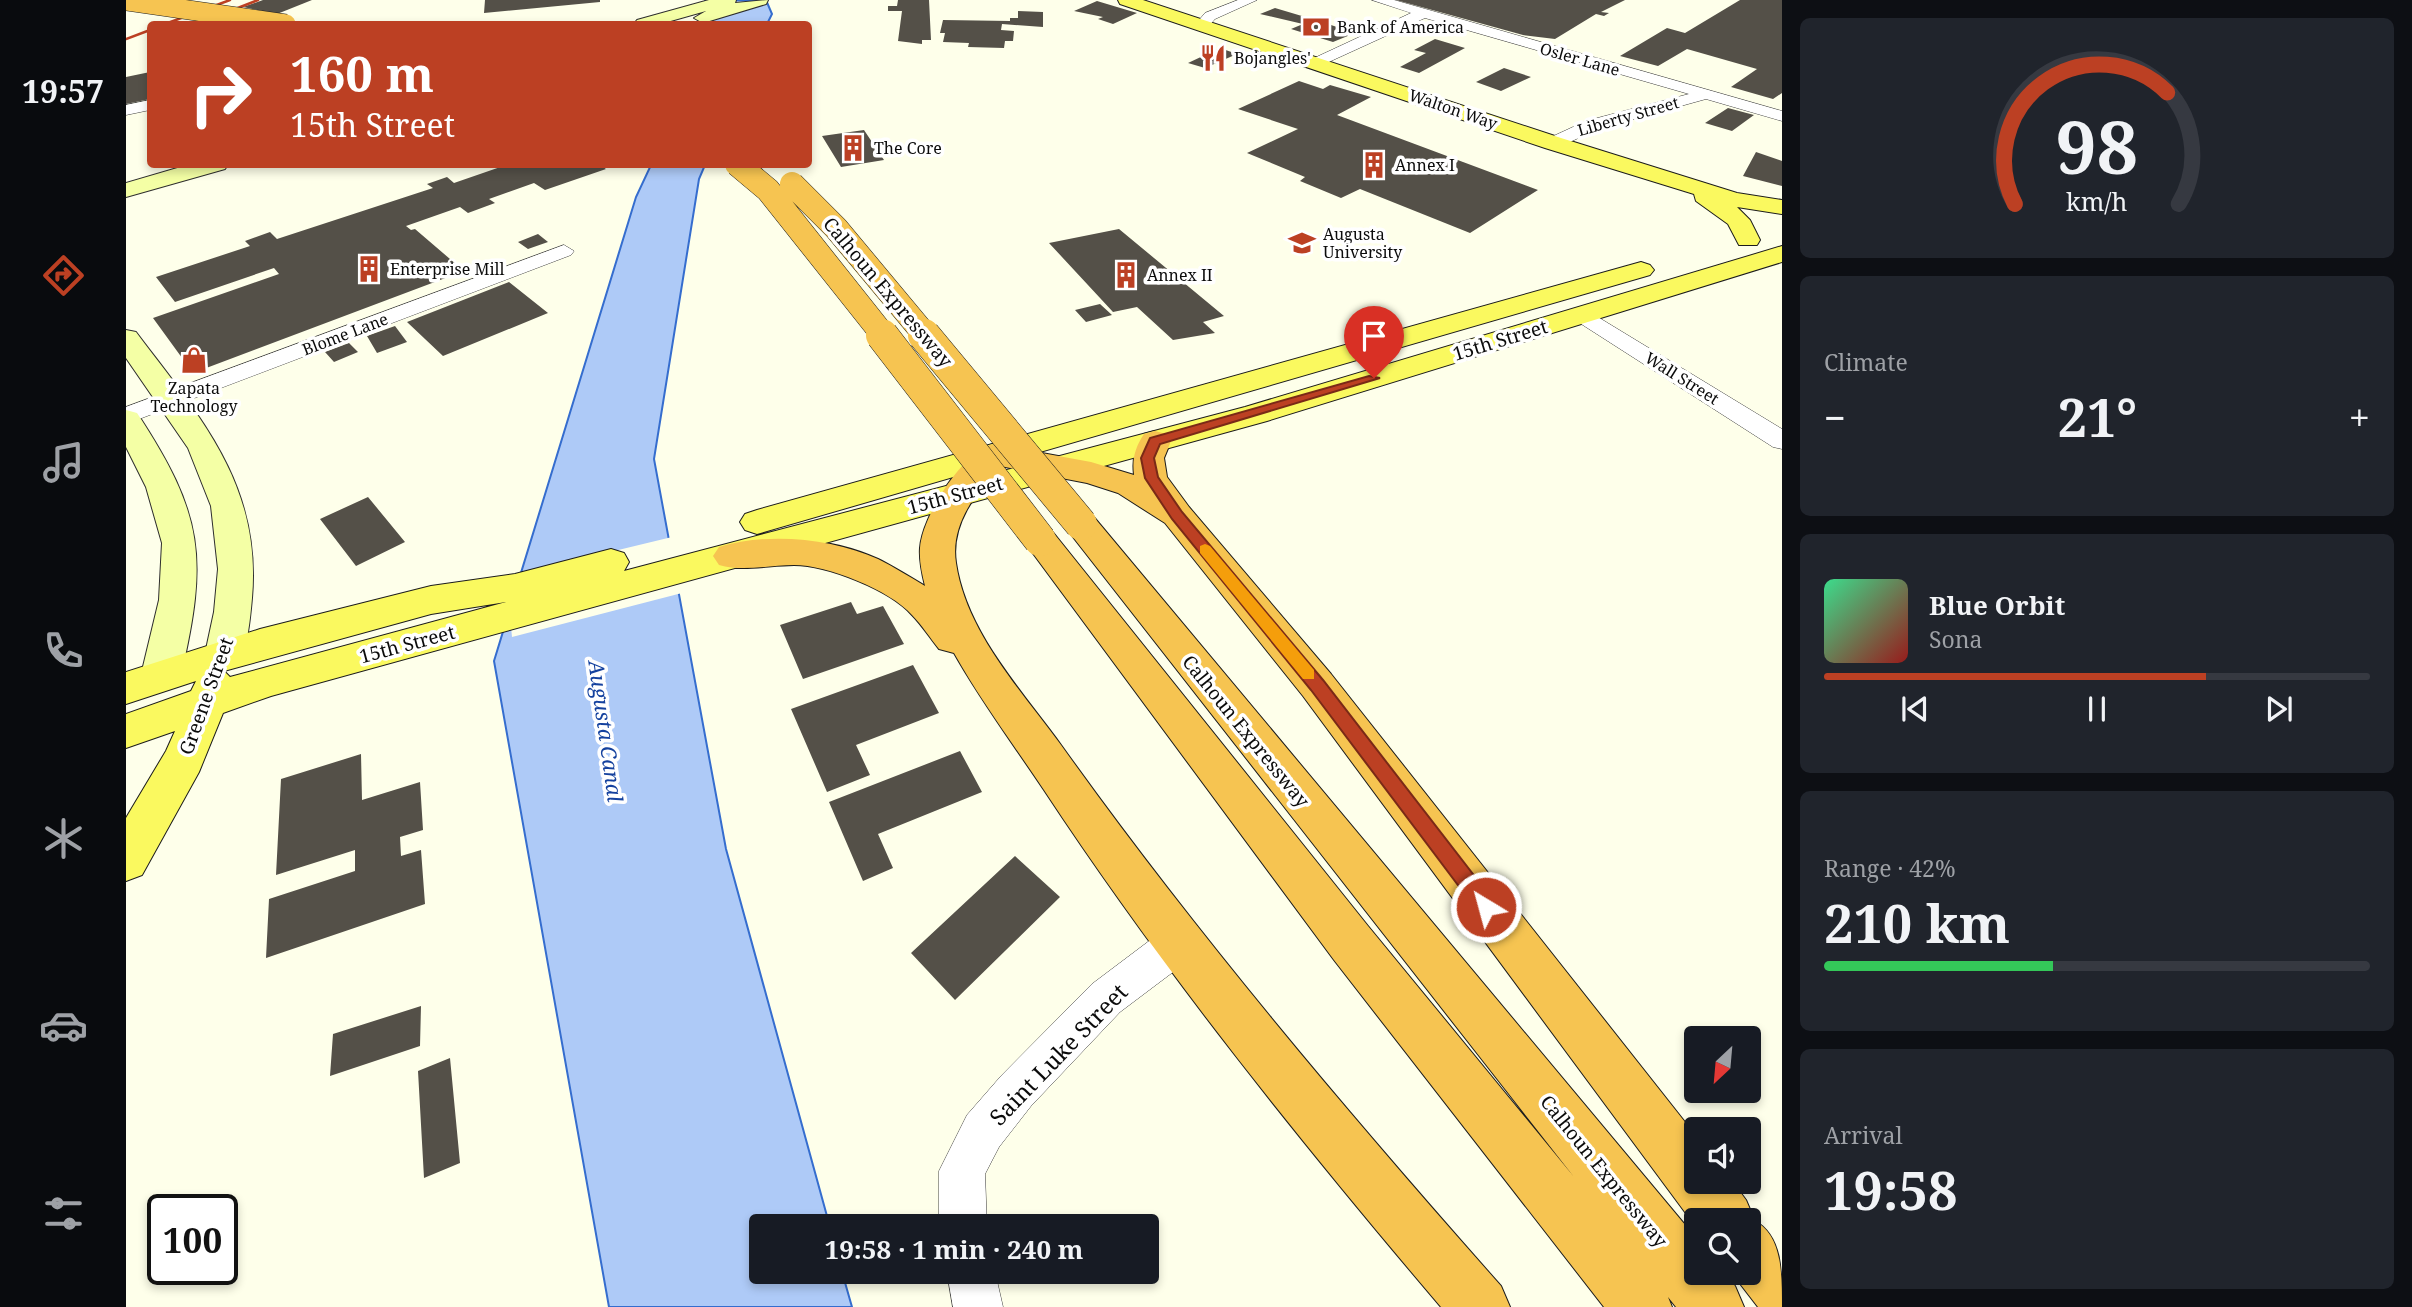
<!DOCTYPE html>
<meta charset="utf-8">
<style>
body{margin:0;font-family:"Noto Serif",serif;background:#20242c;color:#f1f3f6;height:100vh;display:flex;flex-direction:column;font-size:26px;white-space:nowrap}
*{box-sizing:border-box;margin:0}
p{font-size:23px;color:#9ea1a6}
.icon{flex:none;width:38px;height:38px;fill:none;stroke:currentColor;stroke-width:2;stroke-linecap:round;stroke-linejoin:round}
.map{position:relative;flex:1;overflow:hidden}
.drawer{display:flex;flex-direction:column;gap:18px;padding:18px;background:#0d0f14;width:630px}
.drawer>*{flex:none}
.hud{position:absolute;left:21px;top:21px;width:665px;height:147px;border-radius:7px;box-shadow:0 4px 10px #0003;background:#bc4023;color:#fff;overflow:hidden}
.needle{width:46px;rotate:206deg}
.tools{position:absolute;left:1558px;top:1026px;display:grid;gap:14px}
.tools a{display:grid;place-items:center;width:77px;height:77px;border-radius:7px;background:#171b24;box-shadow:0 4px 10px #0003;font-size:35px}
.speed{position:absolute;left:21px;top:1194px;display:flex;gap:14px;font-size:35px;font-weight:700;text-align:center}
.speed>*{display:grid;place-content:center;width:91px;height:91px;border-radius:50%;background:#171b24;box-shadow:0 4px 10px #0003;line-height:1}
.speed .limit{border:4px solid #111;border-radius:10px;background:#fff;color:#111}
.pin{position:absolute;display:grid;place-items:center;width:60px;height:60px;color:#fff;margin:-72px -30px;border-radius:50% 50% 50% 0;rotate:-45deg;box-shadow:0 0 7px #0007}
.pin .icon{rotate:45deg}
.me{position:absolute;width:77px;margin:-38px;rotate:323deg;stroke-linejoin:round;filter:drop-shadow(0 0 5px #0008)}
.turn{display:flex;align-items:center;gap:24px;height:147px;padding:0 28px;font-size:32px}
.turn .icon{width:91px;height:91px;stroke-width:2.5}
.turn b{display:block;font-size:49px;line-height:60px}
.big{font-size:52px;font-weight:700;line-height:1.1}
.drawer .widget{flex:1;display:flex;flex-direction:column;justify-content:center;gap:10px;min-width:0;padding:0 24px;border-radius:10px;background:#20242c}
.drawer .dial{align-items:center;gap:0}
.dial svg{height:182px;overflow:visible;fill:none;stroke:#363941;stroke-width:7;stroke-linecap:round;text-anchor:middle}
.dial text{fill:#f1f3f6;stroke:none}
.song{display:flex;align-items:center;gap:21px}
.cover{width:84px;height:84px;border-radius:10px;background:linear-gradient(135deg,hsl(150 70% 55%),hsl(0 70% 35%))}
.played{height:7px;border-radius:4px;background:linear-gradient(90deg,#bc4023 70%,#363941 70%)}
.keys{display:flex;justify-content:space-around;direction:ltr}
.heat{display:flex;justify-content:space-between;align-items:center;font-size:38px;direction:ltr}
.charge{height:10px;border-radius:5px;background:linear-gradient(90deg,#34c759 42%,#363941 0)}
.trip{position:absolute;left:623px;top:1214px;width:410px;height:70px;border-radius:7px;background:#171b24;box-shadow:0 4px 10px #0003;font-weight:700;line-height:70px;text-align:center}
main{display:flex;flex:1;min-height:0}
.tab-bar{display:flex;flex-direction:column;width:126px;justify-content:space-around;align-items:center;background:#090b0e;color:#9ea1a6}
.tab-bar .icon{width:49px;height:49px}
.tab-bar .active{color:#bc4023}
.tab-bar b{font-size:32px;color:#f1f3f6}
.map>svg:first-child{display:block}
.water{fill:#aecaf7;stroke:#356dce;stroke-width:2}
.pier{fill:#feffea}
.building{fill:#545048}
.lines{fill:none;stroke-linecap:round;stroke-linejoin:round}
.street-casing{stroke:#3e3e3e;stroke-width:1}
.secondary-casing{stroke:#2d2d2d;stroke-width:2}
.primary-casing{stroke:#1c1c1c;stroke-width:2}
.highway-casing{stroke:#1c1c1c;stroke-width:2}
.street{fill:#fff;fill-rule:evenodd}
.secondary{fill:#f4ffa5;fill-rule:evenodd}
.primary{fill:#faf95f;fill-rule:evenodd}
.highway{fill:#f6c451;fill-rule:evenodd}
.rail{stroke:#bc4023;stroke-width:2.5}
.highway-bridge-far2-casing{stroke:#1c1c1c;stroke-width:20;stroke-linecap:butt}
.highway-bridge-far1-casing{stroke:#1c1c1c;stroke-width:25;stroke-linecap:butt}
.highway-bridge-casing{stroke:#1c1c1c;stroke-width:33;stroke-linecap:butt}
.highway-bridge-far2{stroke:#f6c451;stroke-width:19}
.highway-bridge-far1{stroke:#f6c451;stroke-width:24}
.highway-bridge{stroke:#f6c451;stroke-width:32}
.route{fill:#bc4023;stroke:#7a2a17;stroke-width:2}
.slow{fill:#f59e0b}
.labels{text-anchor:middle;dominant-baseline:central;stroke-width:7;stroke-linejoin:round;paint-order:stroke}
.far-poi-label{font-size:16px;fill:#0b0b0b;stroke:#fff;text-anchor:start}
.far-street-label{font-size:16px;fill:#0b0b0b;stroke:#fff}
.street-label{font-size:19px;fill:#0b0b0b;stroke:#fff}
.water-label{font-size:21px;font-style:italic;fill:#14419e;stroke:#fff}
.near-street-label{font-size:23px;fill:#0b0b0b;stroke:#fff}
</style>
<main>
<nav class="tab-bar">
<b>19:57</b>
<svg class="icon active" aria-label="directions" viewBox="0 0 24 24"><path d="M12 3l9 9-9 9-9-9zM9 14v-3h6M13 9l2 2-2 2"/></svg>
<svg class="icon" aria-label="music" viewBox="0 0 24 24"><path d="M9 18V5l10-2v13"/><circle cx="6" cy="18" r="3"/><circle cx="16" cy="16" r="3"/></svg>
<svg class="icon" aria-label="phone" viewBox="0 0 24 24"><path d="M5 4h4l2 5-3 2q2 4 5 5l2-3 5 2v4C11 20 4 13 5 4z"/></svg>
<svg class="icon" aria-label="climate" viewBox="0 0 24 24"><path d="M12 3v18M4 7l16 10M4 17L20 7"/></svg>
<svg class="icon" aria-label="car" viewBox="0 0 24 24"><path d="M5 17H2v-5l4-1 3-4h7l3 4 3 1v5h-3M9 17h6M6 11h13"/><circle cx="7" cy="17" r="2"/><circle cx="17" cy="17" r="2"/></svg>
<svg class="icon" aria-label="filters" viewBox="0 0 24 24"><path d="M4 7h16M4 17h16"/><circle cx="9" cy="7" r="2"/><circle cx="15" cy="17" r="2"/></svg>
</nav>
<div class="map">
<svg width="1656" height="1307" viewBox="0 0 1656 1307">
<rect width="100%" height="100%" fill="#feffea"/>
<path class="water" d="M 579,0 L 640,0 L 646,14 L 641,24 L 587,24 Z
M 525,165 L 579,165 L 573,179 L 528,459 L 600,849 L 704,1227 L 635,1227 L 635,1272 L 716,1272 L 726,1307 L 483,1307 L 368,661 L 510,197 Z"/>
<path class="pier" d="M 546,537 L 556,593 L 386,637 L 382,597 L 389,575 Z"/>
<path class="building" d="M 137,0 L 186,0 L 151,14 L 117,7 Z
M 359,0 L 474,0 L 474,2 L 358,13 Z
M 772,0 L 803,0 L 805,40 L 796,40 L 796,44 L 772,41 L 776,11 L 762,11 L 762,6 L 771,6 Z
M 1270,0 L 1499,0 L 1475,12 L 1483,13 L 1478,16 L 1470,14 L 1429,39 L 1397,35 Z
M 1614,0 L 1656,0 L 1656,93 L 1647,99 L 1605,87 L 1631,69 L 1561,49 L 1532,66 L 1494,56 L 1541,28 L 1559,33 Z
M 971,1 L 1011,13 L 987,24 L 972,19 L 977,17 L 948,11 Z
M 1149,8 L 1196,22 L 1229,33 L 1207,42 L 1165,29 L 1177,24 L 1134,14 Z
M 892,11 L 917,12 L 917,27 L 876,24 L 875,30 L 888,31 L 887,41 L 879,41 L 878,48 L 842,47 L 843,43 L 817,42 L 819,33 L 814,33 L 817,20 L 884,21 L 884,18 L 892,18 Z
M 1309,39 L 1339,48 L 1293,73 L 1274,67 L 1300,53 L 1288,50 Z
M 1094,48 L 1111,54 L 1079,68 L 1062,63 Z
M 1378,68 L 1405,77 L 1375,91 L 1350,82 Z
M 24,72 L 24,99 L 0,104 L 0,77 Z
M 1173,81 L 1197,89 L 1204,85 L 1245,97 L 1211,115 L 1412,190 L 1344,233 L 1234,189 L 1215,198 L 1174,181 L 1179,177 L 1121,153 L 1172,129 L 1112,109 Z
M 1602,108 L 1628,115 L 1606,131 L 1579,123 Z
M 738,130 L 758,160 L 715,167 L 696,136 Z
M 1630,152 L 1656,161 L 1656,186 L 1617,176 Z
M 383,164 L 473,164 L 480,169 L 419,190 L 408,183 L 363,199 L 369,203 L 342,213 L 334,207 L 280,226 L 285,230 L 289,229 L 338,271 L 67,373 L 27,318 L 153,274 L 148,268 L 49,302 L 30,277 L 124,246 L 119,241 L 144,232 L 151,239 L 307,188 L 301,184 L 321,177 L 328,183 Z
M 993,229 L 1098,316 L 1077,322 L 1089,333 L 1047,340 L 1011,307 L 987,312 L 923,243 Z
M 412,234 L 422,242 L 402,249 L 392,242 Z
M 383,282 L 422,313 L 317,356 L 281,322 Z
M 974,304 L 986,315 L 960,322 L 949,310 Z
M 269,326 L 281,342 L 251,353 L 241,336 Z
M 223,343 L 232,352 L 208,362 L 199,352 Z
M 242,497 L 279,542 L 230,566 L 194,519 Z
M 725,602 L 731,614 L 757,606 L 778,644 L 677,679 L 654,625 Z
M 787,665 L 813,713 L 730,745 L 744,775 L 701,792 L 665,709 Z
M 834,751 L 856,792 L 752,834 L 767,868 L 737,881 L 703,802 Z
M 235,754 L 236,800 L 294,782 L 297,830 L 274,837 L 275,856 L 295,850 L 299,904 L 140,958 L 143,899 L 229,871 L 229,850 L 150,875 L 155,779 Z
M 889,856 L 934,897 L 829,1000 L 785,953 Z
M 295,1006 L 294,1046 L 204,1076 L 207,1034 Z
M 324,1058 L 334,1163 L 298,1178 L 292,1071 Z"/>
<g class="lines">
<defs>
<path id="street" d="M 1112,0 L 1131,0 L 1089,19 L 1081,28 L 1069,25 L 1079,13 Z
M 1246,0 L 1268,0 L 1656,111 L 1656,121 L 1580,99 L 1472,129 L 1433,147 L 1421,147 L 1418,143 L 1421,139 L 1460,121 L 1563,94 L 1299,18 L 1194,66 L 1184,66 L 1184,60 L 1285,13 Z
M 24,100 L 24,110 L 0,115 L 0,105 Z
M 438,245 L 448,251 L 445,255 L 0,424 L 0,407 Z
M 1457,308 L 1656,429 L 1656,449 L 1647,447 L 1449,320 L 1446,315 L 1449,310 Z
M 1053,924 L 1067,929 L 1073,943 L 1067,957 L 994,1012 L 905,1106 L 873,1147 L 859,1174 L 861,1227 L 813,1227 L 813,1171 L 841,1115 L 875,1076 L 966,984 L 1039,929 Z
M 821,1272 L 869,1272 L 877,1307 L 827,1307 Z"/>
<path id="secondary" d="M 583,0 L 610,0 L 609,3 L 642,0 L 640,4 L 577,23 L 568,18 L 580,11 L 534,24 L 508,24 L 511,20 Z
M 65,164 L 102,164 L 99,169 L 0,197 L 0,183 Z
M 0,330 L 10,332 C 73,416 136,484 126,598 C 124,620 122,644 112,665 L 98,669 L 84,665 L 79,654 L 88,612 L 92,569 L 85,506 L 62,448 L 0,358 Z
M 0,410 L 11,413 C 78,515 82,558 55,675 L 49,686 L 35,691 L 21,686 L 15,675 L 33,600 L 36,543 L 20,487 L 0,447 Z"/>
<path id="primary" d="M 992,0 L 1017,0 L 1435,138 L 1611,193 L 1656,200 L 1656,214 L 1611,207 L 1624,220 L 1634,240 L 1631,245 L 1613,245 L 1602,224 L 1570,201 L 1568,194 L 1419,148 L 994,4 Z
M 1656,246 L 1656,262 L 1141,421 L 145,696 L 97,713 L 73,772 L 16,875 L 0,881 L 0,818 L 40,751 L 49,731 L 0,748 L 0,714 L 65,691 L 70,681 L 0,704 L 0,672 L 134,629 L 305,586 L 389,574 L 485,549 L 498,553 L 503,562 L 498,571 L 1119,407 ZM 380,602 L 104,677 L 98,671 L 305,614 Z
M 1515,262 L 1524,265 L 1528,270 L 1524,275 L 631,534 L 619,530 L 614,522 L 619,514 L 631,510 Z"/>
<path id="highway" d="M 1029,431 L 1040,434 L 1045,441 L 1038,458 L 1041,477 L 1063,507 L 1205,674 L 1570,1136 L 1570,1181 L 1606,1181 L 1620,1200 L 1629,1221 C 1656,1236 1656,1272 1656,1307 L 1632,1307 L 1605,1272 L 1622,1272 L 1622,1220 L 1570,1220 L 1570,1227 L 1177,696 L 1039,523 L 992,493 L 961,483 L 874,466 C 850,493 824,524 830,563 C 840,632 895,690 935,745 C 1070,934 1221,1112 1375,1286 L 1384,1307 L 1315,1307 C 1174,1141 1038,972 918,790 C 888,745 855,701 828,653 L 813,649 C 804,638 796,625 786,615 C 764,590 701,565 668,565 C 643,565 617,572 593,565 L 587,556 L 593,547 C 641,532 706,538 752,559 C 768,567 784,577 799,586 C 796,574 793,561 794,548 C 796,517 836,452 867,444 L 965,462 L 1008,475 C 1006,458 1009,448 1018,434 Z
M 955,512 L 967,516 L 1570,1238 L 1570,1272 L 1598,1272 L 1609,1286 L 1618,1307 L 1550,1307 L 1542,1297 L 1546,1307 L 1478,1307 L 1208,960 L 897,540 L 902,531 L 914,528 L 926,531 L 1242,926 L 1448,1177 L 943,532 L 938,524 L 943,516 Z"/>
</defs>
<use href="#street" class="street-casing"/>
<use href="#secondary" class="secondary-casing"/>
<use href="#primary" class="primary-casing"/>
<use href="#highway" class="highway-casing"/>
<use href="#street" class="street"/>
<use href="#secondary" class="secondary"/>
<use href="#primary" class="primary"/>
<use href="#highway" class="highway"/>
<path class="rail" d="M 104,11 L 132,0
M 39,24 L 104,0
M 0,39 L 24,30"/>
<defs>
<path id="highway-bridge-far2" d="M 0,1 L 160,24"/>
<path id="highway-bridge-far1" d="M 611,164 L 642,190 L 758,336
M 666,184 L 710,228 L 800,336"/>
<path id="highway-bridge" d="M 756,335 L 914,540
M 798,335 L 955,524"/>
</defs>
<use href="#highway-bridge-far2" class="highway-bridge-far2-casing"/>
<use href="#highway-bridge-far1" class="highway-bridge-far1-casing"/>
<use href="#highway-bridge" class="highway-bridge-casing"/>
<use href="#highway-bridge-far2" class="highway-bridge-far2"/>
<use href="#highway-bridge-far1" class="highway-bridge-far1"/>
<use href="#highway-bridge" class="highway-bridge"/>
</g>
<path class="route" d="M 1243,376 L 1254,378 L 1034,444 L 1028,458 L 1032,477 L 1056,512 L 1197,680 L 1367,900 L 1370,907 L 1367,913 L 1360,916 L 1353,913 L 1185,690 L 1046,519 L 1019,478 L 1015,458 L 1024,438 Z"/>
<path class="slow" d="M 1079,544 L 1084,546 L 1188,670 L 1188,679 L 1177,679 L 1074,553 L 1074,546 Z"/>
<defs>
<symbol id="bank-bare" viewBox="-9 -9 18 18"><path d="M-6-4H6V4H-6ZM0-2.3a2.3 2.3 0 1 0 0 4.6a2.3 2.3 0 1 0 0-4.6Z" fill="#bc4023" stroke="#fff" stroke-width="2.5" paint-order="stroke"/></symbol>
<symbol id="restaurant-bare" viewBox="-9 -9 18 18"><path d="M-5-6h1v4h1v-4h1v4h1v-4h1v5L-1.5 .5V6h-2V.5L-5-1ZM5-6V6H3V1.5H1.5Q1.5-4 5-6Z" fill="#bc4023" stroke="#fff" stroke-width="2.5" paint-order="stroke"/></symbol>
<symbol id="building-bare" viewBox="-9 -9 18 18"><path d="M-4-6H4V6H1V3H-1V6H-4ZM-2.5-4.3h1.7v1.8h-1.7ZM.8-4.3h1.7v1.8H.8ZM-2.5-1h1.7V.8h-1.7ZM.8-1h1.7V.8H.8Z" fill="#bc4023" stroke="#fff" stroke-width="2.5" paint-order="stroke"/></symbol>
<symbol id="university-bare" viewBox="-9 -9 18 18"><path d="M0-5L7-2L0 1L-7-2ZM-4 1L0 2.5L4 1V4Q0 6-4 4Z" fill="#bc4023" stroke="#fff" stroke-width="2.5" paint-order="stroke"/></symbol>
<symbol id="shop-bare" viewBox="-9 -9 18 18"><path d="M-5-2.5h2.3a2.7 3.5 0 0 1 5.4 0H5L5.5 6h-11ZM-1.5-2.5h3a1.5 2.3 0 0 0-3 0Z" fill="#bc4023" stroke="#fff" stroke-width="2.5" paint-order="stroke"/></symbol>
</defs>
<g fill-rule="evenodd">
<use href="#bank-bare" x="1171" y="8" width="38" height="38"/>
<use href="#restaurant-bare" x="1068" y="39" width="38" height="38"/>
<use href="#building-bare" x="708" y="129" width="38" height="38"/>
<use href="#building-bare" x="1229" y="146" width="38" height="38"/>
<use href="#university-bare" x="1157" y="224" width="38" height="38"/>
<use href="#building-bare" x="224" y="250" width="38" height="38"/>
<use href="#building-bare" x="981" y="256" width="38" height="38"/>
<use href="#shop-bare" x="49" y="341" width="38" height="38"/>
</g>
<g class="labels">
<g class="far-poi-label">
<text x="1211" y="27">Bank of America</text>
<text x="1108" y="58">Bojangles'</text>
<text x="748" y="148">The Core</text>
<text x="1269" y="165">Annex I</text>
<text x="1197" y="234">Augusta<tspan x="1197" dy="18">University</tspan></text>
<text x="264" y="269">Enterprise Mill</text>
<text x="1021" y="275">Annex II</text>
<text x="68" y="388" text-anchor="middle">Zapata<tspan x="68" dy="18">Technology</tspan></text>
</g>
<g class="far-street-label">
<text transform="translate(1454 59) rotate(16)">Osler Lane</text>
<text transform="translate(1327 109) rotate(19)">Walton Way</text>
<text transform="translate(1502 116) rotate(-16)">Liberty Street</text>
<text transform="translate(219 334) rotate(-21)">Blome Lane</text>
<text transform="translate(1556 378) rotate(32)">Wall Street</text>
</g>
<g class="street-label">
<text transform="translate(762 292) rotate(50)">Calhoun Expressway</text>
<text transform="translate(1374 340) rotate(-17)">15th Street</text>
<text transform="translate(829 495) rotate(-15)">15th Street</text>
<text transform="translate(281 644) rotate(-15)">15th Street</text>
<text transform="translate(80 696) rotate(-70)">Greene Street</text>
<text transform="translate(1120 731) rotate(51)">Calhoun Expressway</text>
<text transform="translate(1478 1171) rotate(51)">Calhoun Expressway</text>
</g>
<g class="water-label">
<text transform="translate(480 731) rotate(82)">Augusta Canal</text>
</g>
<g class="near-street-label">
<text transform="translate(932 1054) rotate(-46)">Saint Luke Street</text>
</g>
</g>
</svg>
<div class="tools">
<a><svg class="needle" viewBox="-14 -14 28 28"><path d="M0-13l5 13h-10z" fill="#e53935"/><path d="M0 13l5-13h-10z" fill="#9ea1a6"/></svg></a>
<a><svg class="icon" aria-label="sound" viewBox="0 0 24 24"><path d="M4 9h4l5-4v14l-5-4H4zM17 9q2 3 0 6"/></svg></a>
<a><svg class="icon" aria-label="search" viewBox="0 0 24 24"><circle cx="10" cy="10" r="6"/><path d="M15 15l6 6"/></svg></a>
</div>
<div class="speed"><div class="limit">100</div></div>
<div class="pin" style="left:1248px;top:378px;background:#d93025"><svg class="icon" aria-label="arrive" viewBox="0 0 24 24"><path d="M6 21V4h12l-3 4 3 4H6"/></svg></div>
<svg class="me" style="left:1360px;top:907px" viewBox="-20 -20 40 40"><circle r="17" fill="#bc4023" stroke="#fff" stroke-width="3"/><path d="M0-11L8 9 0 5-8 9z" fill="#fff"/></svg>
<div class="trip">19:58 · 1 min · 240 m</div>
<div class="hud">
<div class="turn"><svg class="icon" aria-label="right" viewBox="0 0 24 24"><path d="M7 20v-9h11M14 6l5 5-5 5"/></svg><div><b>160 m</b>15th Street</div></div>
</div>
</div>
<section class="drawer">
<div class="widget dial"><svg viewBox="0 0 100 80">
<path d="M14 69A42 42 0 1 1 86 69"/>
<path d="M14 69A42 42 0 0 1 81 20" stroke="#bc4023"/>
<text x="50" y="56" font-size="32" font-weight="700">98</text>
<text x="50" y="72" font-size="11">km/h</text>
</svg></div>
<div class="widget"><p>Climate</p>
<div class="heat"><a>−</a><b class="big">21°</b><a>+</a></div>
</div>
<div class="widget">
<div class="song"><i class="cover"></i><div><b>Blue Orbit</b><p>Sona</p></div></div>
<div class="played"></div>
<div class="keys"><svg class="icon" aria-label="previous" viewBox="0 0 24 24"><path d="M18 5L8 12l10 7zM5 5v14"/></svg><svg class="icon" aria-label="pause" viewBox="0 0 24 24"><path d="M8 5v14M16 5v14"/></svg><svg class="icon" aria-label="next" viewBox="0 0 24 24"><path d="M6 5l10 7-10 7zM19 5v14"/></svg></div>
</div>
<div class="widget"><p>Range · 42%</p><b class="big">210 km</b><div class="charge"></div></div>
<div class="widget"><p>Arrival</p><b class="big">19:58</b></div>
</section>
</main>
